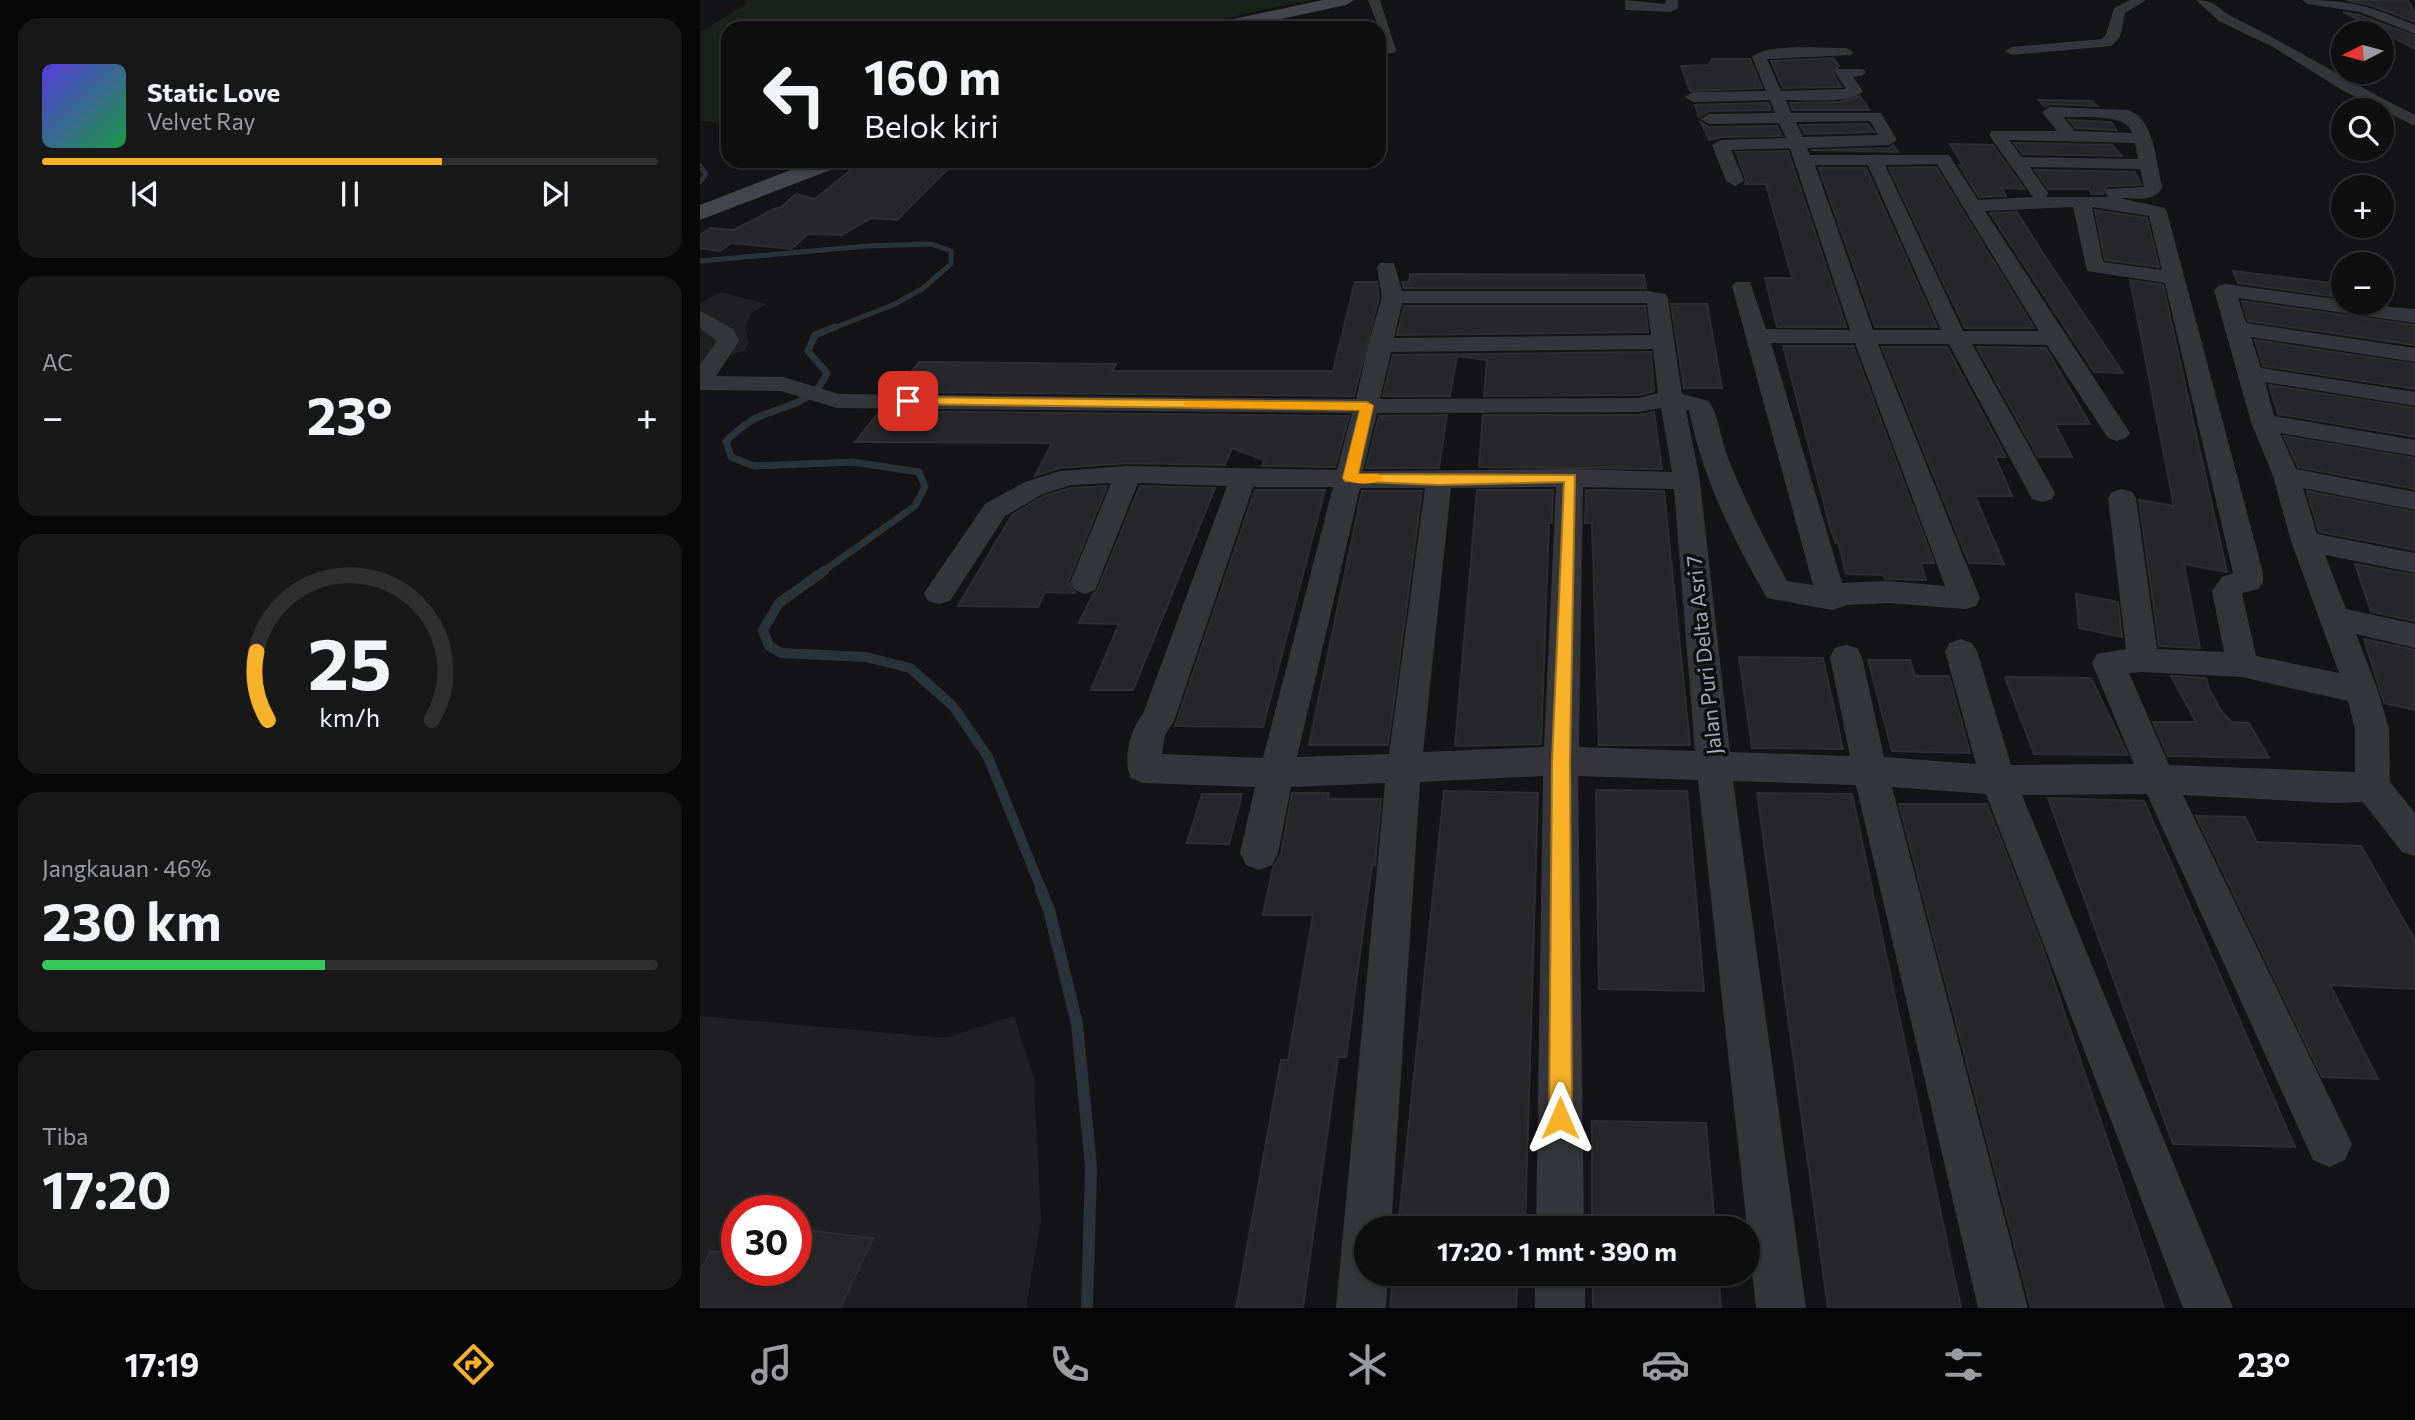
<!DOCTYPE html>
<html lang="id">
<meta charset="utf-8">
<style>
body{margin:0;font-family:Commissioner,sans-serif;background:#181819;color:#f1f3f6;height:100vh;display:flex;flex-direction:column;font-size:26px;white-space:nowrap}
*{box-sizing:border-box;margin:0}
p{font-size:23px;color:#9b9c9f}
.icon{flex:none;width:38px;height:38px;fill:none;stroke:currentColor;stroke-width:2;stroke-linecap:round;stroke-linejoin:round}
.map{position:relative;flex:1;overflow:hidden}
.drawer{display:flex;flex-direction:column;gap:18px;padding:18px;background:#080809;width:700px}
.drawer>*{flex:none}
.hud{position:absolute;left:21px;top:21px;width:665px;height:147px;border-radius:21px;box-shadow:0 2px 5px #0004,0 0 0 2px #2f2f30;background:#0f0f10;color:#f1f3f6;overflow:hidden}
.needle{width:46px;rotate:264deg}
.buttons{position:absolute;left:1631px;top:21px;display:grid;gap:14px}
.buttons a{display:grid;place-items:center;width:63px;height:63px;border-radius:50%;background:#0f0f10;box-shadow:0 2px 5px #0004,0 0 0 2px #2f2f30;font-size:35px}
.speed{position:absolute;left:21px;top:1195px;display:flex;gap:14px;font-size:35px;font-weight:700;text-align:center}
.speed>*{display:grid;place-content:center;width:91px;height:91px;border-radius:50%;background:#0f0f10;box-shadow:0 2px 5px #0004,0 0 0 2px #2f2f30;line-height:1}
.speed .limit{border:10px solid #d22;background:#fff;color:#111}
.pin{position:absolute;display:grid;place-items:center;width:60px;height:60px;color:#fff;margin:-30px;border-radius:14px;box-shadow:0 4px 10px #0006}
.me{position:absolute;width:77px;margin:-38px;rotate:0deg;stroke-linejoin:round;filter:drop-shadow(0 0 5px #0008)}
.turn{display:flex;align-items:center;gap:24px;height:147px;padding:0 28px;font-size:32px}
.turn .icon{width:91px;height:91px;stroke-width:2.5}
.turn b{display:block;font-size:49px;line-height:60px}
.big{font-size:52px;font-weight:700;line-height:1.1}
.drawer .card{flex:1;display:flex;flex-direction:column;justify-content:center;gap:10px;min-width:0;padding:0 24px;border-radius:21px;background:#181819}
.drawer .dial{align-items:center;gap:0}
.dial svg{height:182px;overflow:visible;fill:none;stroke:#2f2f30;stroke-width:7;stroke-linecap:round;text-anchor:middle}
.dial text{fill:#f1f3f6;stroke:none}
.song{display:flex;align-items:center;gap:21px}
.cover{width:84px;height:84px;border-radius:10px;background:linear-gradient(135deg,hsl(250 70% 55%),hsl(140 70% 35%))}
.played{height:7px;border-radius:4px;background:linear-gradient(90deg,#f7b22a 65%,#2f2f30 65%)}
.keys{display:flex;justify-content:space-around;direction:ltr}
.heat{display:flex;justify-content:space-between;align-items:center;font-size:38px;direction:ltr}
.charge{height:10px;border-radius:5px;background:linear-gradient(90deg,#34c759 46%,#2f2f30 0)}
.trip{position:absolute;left:654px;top:1216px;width:406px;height:70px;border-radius:35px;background:#0f0f10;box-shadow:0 2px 5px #0004,0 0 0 2px #2f2f30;font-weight:700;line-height:70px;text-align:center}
.tabs{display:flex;height:112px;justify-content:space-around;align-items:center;background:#060606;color:#9b9c9f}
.tabs .icon{width:49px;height:49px}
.tabs .current{color:#f7b22a}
.tabs b{font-size:32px;color:#f1f3f6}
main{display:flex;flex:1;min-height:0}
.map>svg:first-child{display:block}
.built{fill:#202023;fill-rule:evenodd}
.green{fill:#1a211b}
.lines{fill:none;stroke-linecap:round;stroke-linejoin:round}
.stream-far3{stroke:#2a333a;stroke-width:5}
.stream-far2{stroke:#2a333a;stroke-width:7}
.stream-far1{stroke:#2a333a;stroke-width:10}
.stream{stroke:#2a333a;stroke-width:12}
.building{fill:#27272a;stroke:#2e2e32;stroke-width:2}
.minor{fill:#35363b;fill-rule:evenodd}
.secondary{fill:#43454b;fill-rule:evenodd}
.route{fill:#f7b22a;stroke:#a1741b;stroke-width:2}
.slow{fill:#f59e0b}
.labels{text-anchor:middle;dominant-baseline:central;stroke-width:7;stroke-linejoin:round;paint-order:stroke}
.street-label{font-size:21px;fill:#a5aab6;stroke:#0f0f11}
</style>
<main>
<section class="drawer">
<div class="card">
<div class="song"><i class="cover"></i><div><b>Static Love</b><p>Velvet Ray</p></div></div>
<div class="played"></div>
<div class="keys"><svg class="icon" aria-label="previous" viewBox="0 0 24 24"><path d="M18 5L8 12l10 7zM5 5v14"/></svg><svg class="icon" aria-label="pause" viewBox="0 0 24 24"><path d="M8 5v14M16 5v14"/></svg><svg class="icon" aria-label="next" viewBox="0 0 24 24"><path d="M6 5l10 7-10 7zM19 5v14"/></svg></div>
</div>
<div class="card"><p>AC</p>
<div class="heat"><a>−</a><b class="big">23°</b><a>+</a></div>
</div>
<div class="card dial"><svg viewBox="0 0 100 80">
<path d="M14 69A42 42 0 1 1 86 69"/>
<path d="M14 69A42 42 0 0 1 9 39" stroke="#f7b22a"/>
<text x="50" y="56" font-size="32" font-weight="700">25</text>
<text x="50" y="72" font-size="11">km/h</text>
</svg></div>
<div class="card"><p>Jangkauan · 46%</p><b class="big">230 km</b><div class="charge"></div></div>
<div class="card"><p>Tiba</p><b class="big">17:20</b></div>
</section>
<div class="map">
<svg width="1715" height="1308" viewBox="0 0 1715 1308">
<rect width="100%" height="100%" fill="#141416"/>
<path class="built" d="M 21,292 L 66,304 L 51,313 L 45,329 L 49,343 L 44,351 L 0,365 L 0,303 Z
M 0,1016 L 245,1038 L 314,1016 L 334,1078 L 341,1221 L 326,1308 L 0,1308 ZM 37,1211 L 96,1211 L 96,1270 L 37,1270 Z"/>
<path class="green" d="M 44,0 L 612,0 L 556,11 L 491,28 L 28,28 L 28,123 L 0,121 L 0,32 L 48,3 Z"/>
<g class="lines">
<path class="stream-far3" d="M 0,166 L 6,174 L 0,182
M 0,261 L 167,246 L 231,244 L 251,251 L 251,264 L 222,289 L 193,305 L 131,329"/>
<path class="stream-far2" d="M 122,572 L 215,506 L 225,487 L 219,472 L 153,462 L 54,466 L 31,457 L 26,441 C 36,432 44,424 56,418 C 84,405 114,405 127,373 L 108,351 L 115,335 L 135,327"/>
<path class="stream-far1" d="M 124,571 L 79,603 L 63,630 L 69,646 L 81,653 L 166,657 L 210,668 L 253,706 L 288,757 L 342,891"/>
<path class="stream" d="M 341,890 L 349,910 L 377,1024 L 391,1167 L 387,1308"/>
</g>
<path class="building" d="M 1646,0 L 1708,0 L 1715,13 L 1715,22 L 1673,6 Z
M 1643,12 L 1659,15 L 1715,36 L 1715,49 Z
M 1133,58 L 1139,66 L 1133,73 L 1141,87 L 1083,88 L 1071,61 Z
M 1012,59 L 1050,59 L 1062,88 L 990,91 L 981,66 L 1009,65 Z
M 1160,96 L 1169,110 L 1093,110 L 1090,103 L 1138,102 Z
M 1339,100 L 1392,101 L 1397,106 L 1350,104 L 1345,107 Z
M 1068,103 L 1071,110 L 1009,111 L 999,117 L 995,105 Z
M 1369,120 L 1411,122 L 1416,130 L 1376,128 Z
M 1001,122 L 1009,127 L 1077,126 L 1082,136 L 1021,137 L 1009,140 Z
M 1168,124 L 1174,132 L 1105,134 L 1100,125 Z
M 1314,143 L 1412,145 L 1422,156 L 1323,154 Z
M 1250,144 L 1293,145 L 1324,189 L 1302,188 L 1306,196 L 1279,197 L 1259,165 L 1263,165 Z
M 1193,145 L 1198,152 L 1111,150 L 1189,148 Z
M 1088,151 L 1146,327 L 1077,327 L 1065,278 L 1092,278 L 1066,184 L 1045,184 L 1046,180 L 1036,152 Z
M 162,161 L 229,161 L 221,167 L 247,170 L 197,220 L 171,218 L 142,235 L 108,234 L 91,249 L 31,243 L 20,251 L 0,248 L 0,235 L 11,228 L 34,230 L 76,208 L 80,208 L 96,194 L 115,199 Z
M 1236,167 L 1334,328 L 1265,328 L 1189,168 Z
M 1119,168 L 1166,168 L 1237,327 L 1175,327 Z
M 1335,170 L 1435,172 L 1441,185 L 1407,186 L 1403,194 L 1391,194 L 1390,189 L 1348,189 Z
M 1395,210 L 1447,218 L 1459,267 L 1405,260 Z
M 1317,212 L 1344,255 L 1423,373 L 1394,372 L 1290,213 Z
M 1533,271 L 1630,283 L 1637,297 L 1538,283 Z
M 710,274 L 944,275 L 946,288 L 704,288 L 702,282 L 709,282 Z
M 1430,280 L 1463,285 L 1527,572 L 1484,564 L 1500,648 L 1459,646 L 1439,500 L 1474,506 Z
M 655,282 L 677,282 L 679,297 L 654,396 L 195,392 L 219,362 L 416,364 L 412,371 L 633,371 Z
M 1542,301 L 1715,325 L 1715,345 L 1548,321 Z
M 971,304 L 1007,304 L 1022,388 L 984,388 Z
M 704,306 L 945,306 L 948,332 L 697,335 Z
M 1555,340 L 1715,364 L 1715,389 L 1563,366 Z
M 1083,346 L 1153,346 L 1234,563 L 1221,563 L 1226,580 L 1185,579 L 1184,575 L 1146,574 L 1138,542 L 1136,543 L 1131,531 Z
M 1182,347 L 1247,347 L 1306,457 L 1295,457 L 1312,496 L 1275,496 L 1304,564 L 1269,563 Z
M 1277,347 L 1346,348 L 1390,424 L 1355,424 L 1372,457 L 1338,457 Z
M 951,352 L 954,391 L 939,395 L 784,396 L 787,360 L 757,356 L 750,396 L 683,396 L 693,355 Z
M 1569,385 L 1715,408 L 1715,437 L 1578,414 Z
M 180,411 L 649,416 L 635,467 L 562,466 L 564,460 L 532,448 L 525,465 L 428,463 L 360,468 L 335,476 L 352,443 L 155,442 Z
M 954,412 L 962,469 L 779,467 L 783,415 L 939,415 Z
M 747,415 L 739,468 L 666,468 L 679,416 Z
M 1584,436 L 1715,458 L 1715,489 L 1598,467 Z
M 407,486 L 368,582 L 375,593 L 345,592 L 338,607 L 258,606 L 312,515 L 344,496 L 371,488 Z
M 440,486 L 515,488 L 433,690 L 391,690 L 419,624 L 379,623 L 393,594 L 397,591 Z
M 555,490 L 625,490 L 563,727 L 475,726 Z
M 777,490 L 853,490 L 852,523 L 849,523 L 841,744 L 755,746 Z
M 886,490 L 964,491 L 990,745 L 899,745 L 892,523 L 885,523 Z
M 662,491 L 722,491 L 688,745 L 609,745 Z
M 1607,491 L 1715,512 L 1715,550 L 1619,532 Z
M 1655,564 L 1715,575 L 1715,621 L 1671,612 Z
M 1376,594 L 1418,602 L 1422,637 L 1379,628 Z
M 1664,639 L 1715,650 L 1715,710 L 1684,703 Z
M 1039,657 L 1123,658 L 1143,749 L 1052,748 Z
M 1168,660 L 1210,660 L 1215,676 L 1249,676 L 1270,753 L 1192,751 Z
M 1471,676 L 1506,678 L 1509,689 L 1523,714 L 1532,722 L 1549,723 L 1569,758 L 1468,756 L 1453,722 L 1496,722 Z
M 1305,677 L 1391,678 L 1428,755 L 1334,754 Z
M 896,790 L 987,791 L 1004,991 L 899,989 Z
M 744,791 L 838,793 L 825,1228 L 698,1228 Z
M 592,793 L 629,793 L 628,799 L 681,799 L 675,865 L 672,865 L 646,1057 L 638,1057 L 603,1308 L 536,1308 L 581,1060 L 588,1060 L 613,915 L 563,915 L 573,867 L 581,854 Z
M 1057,793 L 1152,794 L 1261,1308 L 1128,1308 Z
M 502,794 L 542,794 L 529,844 L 487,843 Z
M 1348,798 L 1444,801 L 1595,1147 L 1473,1144 Z
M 1199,804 L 1287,804 L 1343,949 L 1464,1308 L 1331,1308 Z
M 1496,816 L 1545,817 L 1557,842 L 1661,846 L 1715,940 L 1715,989 L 1630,985 L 1678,1079 L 1622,1077 Z
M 892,1121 L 1006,1123 L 1015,1228 L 892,1228 Z
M 112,1231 L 173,1238 L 140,1308 L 0,1308 L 0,1270 L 11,1251 L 37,1254 L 37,1270 L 96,1270 L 96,1261 Z
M 693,1274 L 818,1274 L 816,1308 L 690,1308 Z
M 893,1274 L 1018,1274 L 1021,1308 L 893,1308 Z"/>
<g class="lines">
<path class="minor" d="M 668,0 L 680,0 L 696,50 L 694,53 L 684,53 L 679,28 Z
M 925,0 L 965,4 L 966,0 L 978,0 L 978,8 L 971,12 L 925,10 Z
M 1430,0 L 1446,0 L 1425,13 L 1420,37 L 1411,46 L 1312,55 L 1305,51 L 1312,47 L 1402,39 L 1406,35 L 1414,8 Z
M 1496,0 C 1516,0 1517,9 1533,17 C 1595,48 1653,84 1715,115 L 1715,126 L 1642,90 L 1573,47 L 1519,21 Z
M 1602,0 C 1652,0 1669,6 1715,25 L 1715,34 L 1660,12 L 1608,4 Z
M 1146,48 L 1153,52 L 1151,55 L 1067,59 L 1081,91 L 1146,89 L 1135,72 L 1138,69 L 1163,69 L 1166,72 L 1163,75 L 1153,77 L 1163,91 C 1151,104 1104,100 1086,100 L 1091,113 L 1181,113 L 1197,140 L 1189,145 L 1107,148 L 1110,155 L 1249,155 L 1278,200 L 1333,197 L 1289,135 L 1291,131 L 1357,131 L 1342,112 L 1350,107 L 1427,110 C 1455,117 1456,163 1462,187 C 1456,203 1434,198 1419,198 L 1465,208 L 1467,212 L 1563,573 L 1563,582 L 1558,589 L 1542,593 L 1556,656 L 1639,673 L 1591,541 L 1573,476 L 1551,422 L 1514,290 L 1518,286 L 1525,284 L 1643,300 L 1643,303 L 1715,309 L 1715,323 L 1538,298 L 1546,323 L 1715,348 L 1715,362 L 1551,337 L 1561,368 L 1715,392 L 1715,406 L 1565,382 L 1574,416 L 1715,440 L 1715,456 L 1580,433 L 1596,469 L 1715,492 L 1715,510 L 1603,488 L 1617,534 L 1715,553 L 1715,573 L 1625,555 L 1646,609 L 1715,624 L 1715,648 L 1656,634 L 1678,691 L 1689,729 L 1690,782 L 1715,813 L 1715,856 L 1702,852 L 1663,802 L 1633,803 L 1483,795 L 1652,1144 L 1645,1160 L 1629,1167 L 1613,1160 L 1447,794 L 1322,795 L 1533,1308 L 1483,1308 L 1286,794 L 1192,787 L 1328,1308 L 1278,1308 L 1156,785 L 1033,781 L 1106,1308 L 1056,1308 L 998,780 L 878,776 L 884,1228 L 836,1228 L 843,776 L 720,782 L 691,1228 L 667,1228 L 667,1274 L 688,1274 L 686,1308 L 636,1308 L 685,783 L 591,787 L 578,853 L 572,865 L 559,870 L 546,865 L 540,853 L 555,787 L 443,783 L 431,778 C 422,760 430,730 443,714 L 527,486 L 438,483 L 395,590 L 385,594 L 375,590 L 370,583 L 411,483 L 371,485 L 343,494 L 305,516 L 250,601 L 239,604 L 228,601 L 224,593 L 285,504 L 325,482 L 360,471 L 428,466 L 637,470 L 652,413 L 137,408 L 81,391 L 0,390 L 0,365 L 17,341 L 0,328 L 0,311 L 33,329 L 39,341 L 16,376 L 83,377 L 139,394 L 656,399 L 668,345 L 682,297 L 677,267 L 680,263 L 694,263 L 702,291 L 949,291 L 965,294 L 968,299 L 982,394 L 1009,401 C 1019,416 1021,440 1028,458 C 1045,501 1065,540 1087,581 L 1113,585 L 1032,286 L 1036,282 L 1050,282 L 1066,329 L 1150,330 L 1090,148 L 1031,150 L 1044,181 L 1035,186 L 1026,181 L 1012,145 L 1021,140 L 1086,138 L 1079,123 L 1009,124 L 1001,119 L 1009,114 L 1075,113 L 1070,100 L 993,102 L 985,97 L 993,92 L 1066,91 L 1052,57 C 1066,43 1124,48 1146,48 ZM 1363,117 C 1381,118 1428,113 1432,133 L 1375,131 ZM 1170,121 L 1178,135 L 1103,137 L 1096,122 ZM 1309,140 L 1435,143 L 1438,159 L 1322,157 ZM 1237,164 L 1339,331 L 1263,331 L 1185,165 ZM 1115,165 L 1168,165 L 1241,330 L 1173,330 ZM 1330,167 L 1440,169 L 1444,187 L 1407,189 L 1405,193 L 1409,197 L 1346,197 L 1348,193 ZM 1373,207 L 1387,271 L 1465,283 L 1533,573 L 1522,577 L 1512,591 L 1524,652 L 1457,649 L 1436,498 L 1432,492 L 1422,489 L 1412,492 L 1408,498 L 1426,649 L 1397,654 L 1392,663 L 1434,764 L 1311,765 L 1277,651 L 1272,643 L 1261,639 L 1250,643 L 1245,651 L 1276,764 L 1184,757 L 1162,657 L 1157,648 L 1146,645 L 1135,648 L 1130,657 L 1150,756 L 1030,752 L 1000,481 L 986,410 L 989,410 C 1002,477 1033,539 1067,598 L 1132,610 L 1147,605 L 1188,603 L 1265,609 L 1276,606 L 1280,598 L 1178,344 L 1249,344 L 1332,499 L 1342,502 L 1352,499 L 1355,493 L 1272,344 L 1347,345 L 1408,438 L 1417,441 L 1426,438 L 1430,433 L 1285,211 ZM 1392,207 L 1449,216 L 1462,270 L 1403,262 ZM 702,303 L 947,303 L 951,335 L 694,338 ZM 1071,343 L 1155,343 L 1245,586 L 1188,581 L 1142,583 ZM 953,349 L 958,393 L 939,398 L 680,399 L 691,352 ZM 961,408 L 972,472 L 870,469 L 663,471 L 677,413 L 939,412 ZM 553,487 L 633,487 L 563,758 L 462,754 L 465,735 L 474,721 ZM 856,487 L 844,747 L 723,752 L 751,488 ZM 883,487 L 974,489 L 995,751 L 879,747 ZM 660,488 L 725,488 L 689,754 L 597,757 ZM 1443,672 L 1542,677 L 1648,701 L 1655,729 L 1655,772 L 1469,765 L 1429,673 Z
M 835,1274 L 885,1274 L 885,1308 L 835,1308 Z"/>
<path class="secondary" d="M 623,0 L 654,0 L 646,5 L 538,28 L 507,28 L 515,23 Z
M 114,161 L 144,161 L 141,166 L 0,220 L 0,205 Z"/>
</g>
<path class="route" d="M 208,397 L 667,402 L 673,406 L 658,474 L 875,475 L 870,761 L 872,1118 L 868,1126 L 860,1130 L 852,1126 L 849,1118 L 852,761 L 864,482 L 739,485 L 645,481 L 643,478 L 660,410 L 203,404 L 203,398 Z"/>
<path class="slow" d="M 489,401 L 671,404 L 673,406 L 658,474 L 677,474 L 684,478 C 675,486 652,485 643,478 L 660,410 L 484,407 L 484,402 Z"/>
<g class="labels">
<g class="street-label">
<text transform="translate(1003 655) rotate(-96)">Jalan Puri Delta Asri 7</text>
</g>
</g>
</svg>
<div class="buttons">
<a><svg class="needle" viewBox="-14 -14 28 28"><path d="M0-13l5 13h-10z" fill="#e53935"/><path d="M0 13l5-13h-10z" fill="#9b9c9f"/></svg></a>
<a><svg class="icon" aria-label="search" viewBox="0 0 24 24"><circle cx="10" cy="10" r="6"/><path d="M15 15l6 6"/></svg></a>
<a>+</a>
<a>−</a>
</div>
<div class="speed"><div class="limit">30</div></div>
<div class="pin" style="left:208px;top:401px;background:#d93025"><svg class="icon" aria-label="arrive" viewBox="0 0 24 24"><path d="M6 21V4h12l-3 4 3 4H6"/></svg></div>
<svg class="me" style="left:860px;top:1118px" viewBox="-20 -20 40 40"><path d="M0-17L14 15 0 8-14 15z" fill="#f7b22a" stroke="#fff" stroke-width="4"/></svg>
<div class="trip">17:20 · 1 mnt · 390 m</div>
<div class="hud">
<div class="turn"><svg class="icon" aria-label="left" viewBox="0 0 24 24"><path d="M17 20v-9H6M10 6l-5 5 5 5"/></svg><div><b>160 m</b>Belok kiri</div></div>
</div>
</div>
</main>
<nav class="tabs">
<b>17:19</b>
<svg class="icon current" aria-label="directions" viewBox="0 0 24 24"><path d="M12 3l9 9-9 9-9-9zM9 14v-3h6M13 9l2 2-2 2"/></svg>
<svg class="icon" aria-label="music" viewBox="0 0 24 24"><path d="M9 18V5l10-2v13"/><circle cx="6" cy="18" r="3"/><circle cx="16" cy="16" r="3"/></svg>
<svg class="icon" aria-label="phone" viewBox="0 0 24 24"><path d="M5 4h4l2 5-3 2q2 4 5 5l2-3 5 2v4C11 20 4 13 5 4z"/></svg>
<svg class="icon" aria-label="climate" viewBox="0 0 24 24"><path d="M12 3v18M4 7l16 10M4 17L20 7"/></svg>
<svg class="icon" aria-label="car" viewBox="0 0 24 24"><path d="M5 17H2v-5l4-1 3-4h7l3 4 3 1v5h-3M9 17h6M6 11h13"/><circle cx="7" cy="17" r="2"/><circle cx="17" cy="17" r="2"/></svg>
<svg class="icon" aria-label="filters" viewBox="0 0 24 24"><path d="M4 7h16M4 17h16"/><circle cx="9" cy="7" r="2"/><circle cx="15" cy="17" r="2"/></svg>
<b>23°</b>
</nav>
